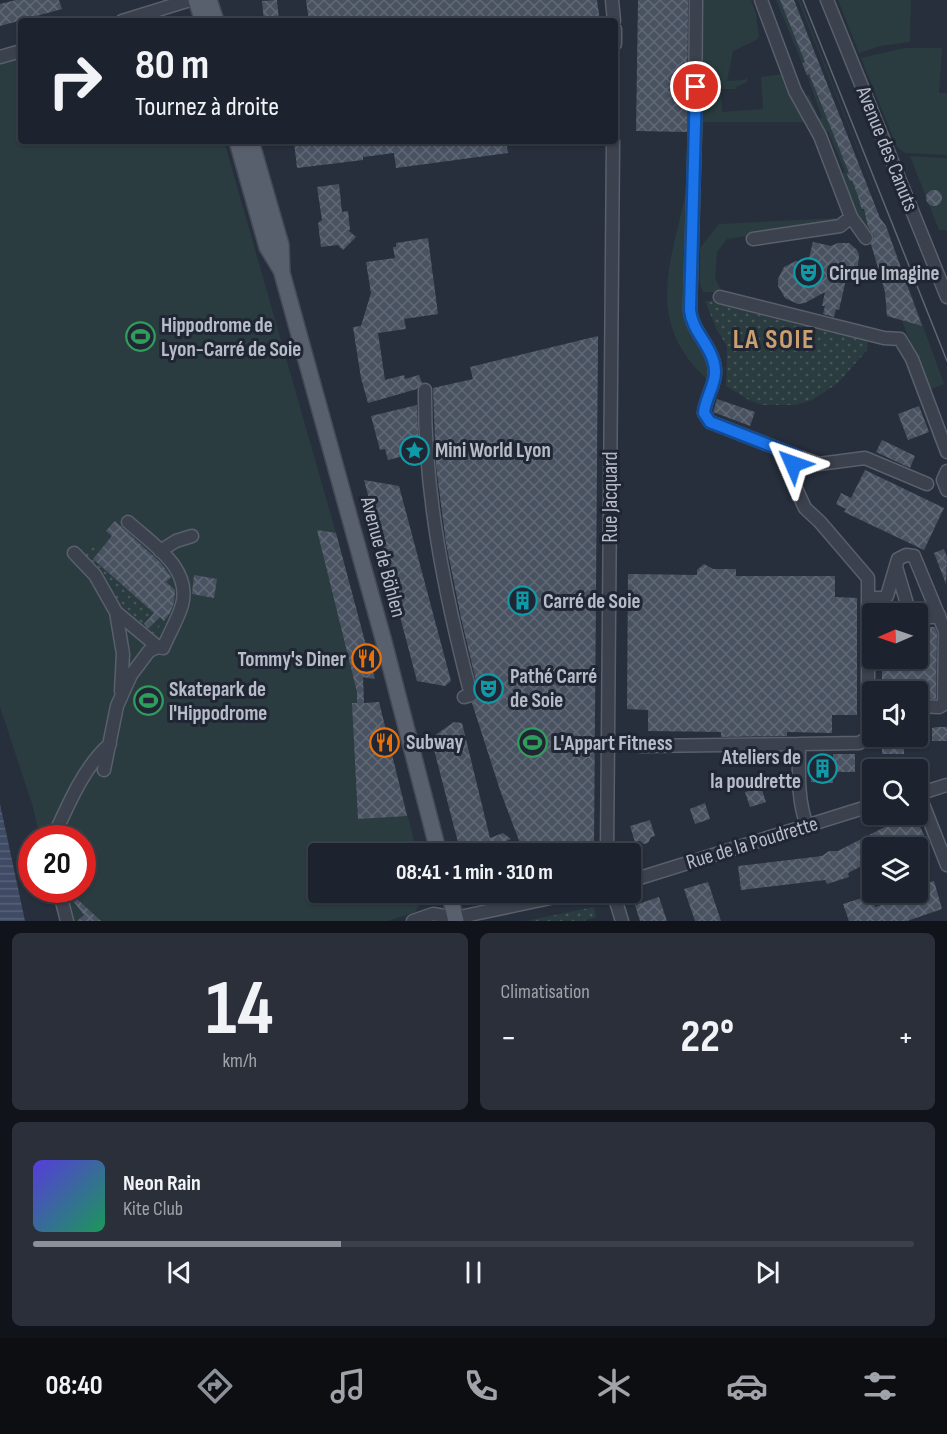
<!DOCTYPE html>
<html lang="fr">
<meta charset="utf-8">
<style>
body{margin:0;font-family:"Sofia Sans Condensed",sans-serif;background:#2a2f3a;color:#f1f3f6;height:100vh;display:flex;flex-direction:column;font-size:22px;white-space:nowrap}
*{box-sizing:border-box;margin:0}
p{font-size:20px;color:#a0a4aa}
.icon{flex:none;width:33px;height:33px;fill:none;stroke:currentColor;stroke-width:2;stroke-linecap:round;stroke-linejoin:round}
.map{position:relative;height:921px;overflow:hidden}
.side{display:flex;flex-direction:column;gap:12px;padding:12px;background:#101319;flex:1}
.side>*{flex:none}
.hud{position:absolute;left:18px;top:18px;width:600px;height:126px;border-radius:6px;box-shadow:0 2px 4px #0004,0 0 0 2px #3b404a;background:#1d232e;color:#f1f3f6;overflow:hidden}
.needle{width:39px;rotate:268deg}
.buttons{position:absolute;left:862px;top:603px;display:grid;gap:12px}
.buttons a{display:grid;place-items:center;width:66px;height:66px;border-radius:6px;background:#1d232e;box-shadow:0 2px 4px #0004,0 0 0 2px #3b404a;font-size:30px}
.speed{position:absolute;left:18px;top:825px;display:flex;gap:12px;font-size:30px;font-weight:700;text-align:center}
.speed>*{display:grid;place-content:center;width:78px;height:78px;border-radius:50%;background:#1d232e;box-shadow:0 2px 4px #0004,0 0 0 2px #3b404a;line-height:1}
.speed .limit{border:9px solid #d22;background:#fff;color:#111}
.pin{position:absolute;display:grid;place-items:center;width:51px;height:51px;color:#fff;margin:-26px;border:3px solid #fff;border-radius:50%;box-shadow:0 2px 6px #0007}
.me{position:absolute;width:66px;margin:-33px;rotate:313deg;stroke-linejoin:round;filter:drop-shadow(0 0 4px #0008)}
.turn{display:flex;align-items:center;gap:21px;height:126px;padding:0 18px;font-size:27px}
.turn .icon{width:78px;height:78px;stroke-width:2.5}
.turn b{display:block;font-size:42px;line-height:51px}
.big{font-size:45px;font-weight:700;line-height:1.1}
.side .card{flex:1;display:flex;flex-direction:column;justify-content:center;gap:9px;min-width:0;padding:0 21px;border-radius:9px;background:#2a2f3a}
.side .dial{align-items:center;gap:0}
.dial b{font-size:78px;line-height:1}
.song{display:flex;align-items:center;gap:18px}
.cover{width:72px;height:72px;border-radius:9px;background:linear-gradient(135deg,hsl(250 70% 55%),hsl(150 70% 35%))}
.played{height:6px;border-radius:3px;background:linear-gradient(90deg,#8c9099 35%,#3b404a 35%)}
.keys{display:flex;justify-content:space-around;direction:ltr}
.heat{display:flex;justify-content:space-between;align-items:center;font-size:33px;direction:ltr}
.side .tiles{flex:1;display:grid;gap:12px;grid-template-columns:1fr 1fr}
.card:last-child{grid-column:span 2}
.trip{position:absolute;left:308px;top:843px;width:333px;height:60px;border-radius:6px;background:#1d232e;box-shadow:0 2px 4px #0004,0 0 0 2px #3b404a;font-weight:700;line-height:60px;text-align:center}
.dock{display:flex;height:96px;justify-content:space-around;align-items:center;background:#0c0e12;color:#a0a4aa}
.dock .icon{width:42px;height:42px}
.dock .active{color:#8c9099}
.dock b{font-size:27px;color:#f1f3f6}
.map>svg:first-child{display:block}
.grass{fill:#2a3c3f}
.park{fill:url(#park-dots)}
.water{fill:url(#water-rules)}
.building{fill:url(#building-cross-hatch)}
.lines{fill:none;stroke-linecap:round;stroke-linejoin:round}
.minor-casing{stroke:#595f6b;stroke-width:15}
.major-casing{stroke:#444a57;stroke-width:18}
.minor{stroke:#3b414d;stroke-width:12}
.major{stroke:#59606d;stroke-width:15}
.tram{stroke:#5e6574;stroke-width:1.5}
.route-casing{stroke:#114b97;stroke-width:15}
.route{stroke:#1a73e8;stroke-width:10}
.labels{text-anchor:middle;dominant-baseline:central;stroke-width:6;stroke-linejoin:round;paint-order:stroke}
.street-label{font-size:21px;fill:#b7bdc8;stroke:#202633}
.poi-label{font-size:21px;font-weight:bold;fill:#b7bdc8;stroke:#202633;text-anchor:start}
.district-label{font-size:27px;font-weight:bold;letter-spacing:1.5px;fill:#cb9f6f;stroke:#202633}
</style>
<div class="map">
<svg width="947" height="921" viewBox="0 0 947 921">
<defs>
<pattern id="park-dots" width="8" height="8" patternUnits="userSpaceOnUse" patternTransform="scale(1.5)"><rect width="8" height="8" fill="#2a3c3f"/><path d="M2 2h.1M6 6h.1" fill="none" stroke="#475659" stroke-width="1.8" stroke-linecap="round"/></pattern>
<pattern id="water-rules" width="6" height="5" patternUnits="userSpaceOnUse" patternTransform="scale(1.5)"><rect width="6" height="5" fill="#3f4b64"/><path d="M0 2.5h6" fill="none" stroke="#586379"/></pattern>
<pattern id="building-cross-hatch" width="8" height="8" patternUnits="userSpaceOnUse" patternTransform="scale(1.5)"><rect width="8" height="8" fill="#495261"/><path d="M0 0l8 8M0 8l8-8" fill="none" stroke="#616976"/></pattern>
</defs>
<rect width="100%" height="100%" fill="#272f3d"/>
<path class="grass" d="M 702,0 L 751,0 L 756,14 L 759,37 L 756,40 L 733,51 L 727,81 L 745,80 L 747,77 L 747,82 L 736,87 L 736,89 L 721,89 L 722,112 L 763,109 L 761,77 L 783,74 L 809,122 L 701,122 Z
M 776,0 L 780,0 L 805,62 L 802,63 Z
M 798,0 L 800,0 L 909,278 Z
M 838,0 L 911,0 L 910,42 L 880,46 L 859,53 Z
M 905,48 L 942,48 L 939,93 L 947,93 L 947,155 L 905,153 L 897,147 L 861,58 Z
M 21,57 L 21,141 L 224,141 L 336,533 L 375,679 L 363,678 L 364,703 L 379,702 L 417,853 L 318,854 L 318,892 L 426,893 L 415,912 L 388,921 L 59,921 L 52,890 L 82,890 L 82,838 L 40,838 L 33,807 L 0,707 L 0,64 Z
M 809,74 L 849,173 L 850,180 L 852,180 L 860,202 L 858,204 L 864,212 L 871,239 L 860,226 L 839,175 L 845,172 L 828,131 L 823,134 L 802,97 L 809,95 L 819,118 L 822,118 L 807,75 Z
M 910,156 L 947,158 L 947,230 L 939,230 Z
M 686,192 L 685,315 C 691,339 710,355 709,381 C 644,323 670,266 686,192 Z
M 840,218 L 839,221 L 727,239 L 717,252 L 715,278 L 722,292 L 703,292 L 700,284 L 700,248 L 719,224 Z
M 906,279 L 944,384 L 929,390 L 902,321 L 922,326 Z"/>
<path class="park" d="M 722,300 L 869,330 L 867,350 L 838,383 L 812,400 L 796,405 L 762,405 L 749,400 L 726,386 L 727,346 L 717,330 L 705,301 Z
M 105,545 L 93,559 L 164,621 L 150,638 L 120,610 L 78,552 L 87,546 Z
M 594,907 L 596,917 L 583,921 L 526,921 Z"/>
<path class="water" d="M 0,804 L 25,921 L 0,921 Z"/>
<path class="building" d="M 16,0 L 59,0 L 62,9 L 0,26 L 0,4 Z
M 277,0 L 279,21 L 264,21 L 262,1 Z
M 306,0 L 597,0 L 600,21 L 469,21 L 469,19 L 450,21 L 309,21 Z
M 638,0 L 688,0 L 687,132 L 636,131 Z
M 780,0 L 794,0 L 880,218 L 886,226 L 922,326 L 887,316 L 885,292 L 871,244 L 874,237 L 868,227 L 864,209 L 862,209 L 859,203 L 860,202 L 852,180 L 850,181 L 847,174 L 849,173 L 809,74 L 807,75 L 802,63 L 805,62 Z
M 294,141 L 506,141 L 508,153 L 396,168 L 394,153 L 363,157 L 363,160 L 297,168 Z
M 339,184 L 342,212 L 348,211 L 350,230 L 348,230 L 356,237 L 343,250 L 338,245 L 321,247 L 318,223 L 322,220 L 317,187 Z
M926 198a8 8 0 1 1 16 0a8 8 0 1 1-16 0Z
M 428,238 L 438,314 L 404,319 L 406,329 L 378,333 L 385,380 L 404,375 L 405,379 L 419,375 L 422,383 L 417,389 L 368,403 L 361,378 L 353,327 L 361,326 L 371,293 L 366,262 L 395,258 L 393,247 L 396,247 L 396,243 Z
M 813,242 L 831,246 L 838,243 L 849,243 L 857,250 L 859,255 L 858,266 L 847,275 L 839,310 L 836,309 L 834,317 L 823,314 L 825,306 L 822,306 L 825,292 L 805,303 L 798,304 L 785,298 L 778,286 L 778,279 L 784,267 L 796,261 L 808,262 Z
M 598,336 L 594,847 L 567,854 L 524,854 L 500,790 L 472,703 L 477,700 L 479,694 L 461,618 L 446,543 L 436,466 L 433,388 L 473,379 L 470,367 Z
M 717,399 L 755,412 L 750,426 L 713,412 Z
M 417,405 L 419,452 L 388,460 L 385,449 L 380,450 L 371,416 Z
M 919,406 L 929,432 L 908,440 L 898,414 Z
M 882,440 L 915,456 L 910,468 L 876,452 Z
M 865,470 L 944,508 L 924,550 L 844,512 L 846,509 L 836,504 L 841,493 L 851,498 Z
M 364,480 L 399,486 L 451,681 L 445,686 L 417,681 Z
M 115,521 L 161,563 L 171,577 L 166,582 L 175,590 L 174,603 L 170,613 L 164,621 L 160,617 L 149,628 L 144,624 L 154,613 L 93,559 L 112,536 L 106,531 Z
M 317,530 L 336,533 L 375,679 L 363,677 L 364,703 L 379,702 L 407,816 L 358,819 L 352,703 L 357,703 L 357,692 Z
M 944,549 L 947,557 L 946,584 L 934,553 Z
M 704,564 L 713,569 L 736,569 L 736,576 L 835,576 L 835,597 L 857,598 L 857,715 L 832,715 L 832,733 L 787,732 L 787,736 L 721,737 L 721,732 L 648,731 L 648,710 L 627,709 L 628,574 L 697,575 L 697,570 Z
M 194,575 L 217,579 L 214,598 L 192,594 Z
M 918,627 L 935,627 L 937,633 L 936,699 L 918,698 L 918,692 L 882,692 L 882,658 L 918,658 Z
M 454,722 L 462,723 L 490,838 L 503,833 L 511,839 L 492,847 L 493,854 L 461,854 L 431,738 Z
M 937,727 L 947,727 L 947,741 L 932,741 L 932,728 Z
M 888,741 L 902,742 L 902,744 L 904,744 L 904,754 L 882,754 L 882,742 L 888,742 Z
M 833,754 L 855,754 L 855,772 L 833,772 L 833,783 L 811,782 L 811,764 L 833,765 Z
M 761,787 L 766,802 L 750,807 L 745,792 Z
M 705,803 L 710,819 L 695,824 L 690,809 Z
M 910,814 L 914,814 L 924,835 L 898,848 L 873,848 L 873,860 L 848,873 L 849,877 L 827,884 L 825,880 L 741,890 L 738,866 L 822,856 L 829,851 L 838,851 Z
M 650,820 L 655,836 L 651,837 L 648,843 L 644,844 L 640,841 L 635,842 L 630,826 Z
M 934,881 L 942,909 L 907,921 L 849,921 L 843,904 L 871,895 L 875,907 L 906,897 L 905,892 L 918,892 L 918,889 L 921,888 L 920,885 Z
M 708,882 L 721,921 L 695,921 L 684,889 Z
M 659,897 L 667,921 L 640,921 L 635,905 Z
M 77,899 L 101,921 L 77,921 L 84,915 L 74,902 Z"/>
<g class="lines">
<defs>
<path id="minor" d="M 612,0 L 614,21
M 696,0 L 695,130 L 690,310 C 692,333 715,348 715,372 C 715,386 705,399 704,413 L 710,422 L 797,456 L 792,468 L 792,480 L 805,508 L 820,522 L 868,578 L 868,734 L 866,739 L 859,743 L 799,744 C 799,772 797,799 807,826
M 761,0 L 795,91 L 820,136 L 851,217 L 866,238
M 827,0 L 947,297
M 122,21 L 190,0
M 615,29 L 615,44
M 0,57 L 21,51
M 753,239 L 840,226 L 851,217
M 720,297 L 884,338 L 900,339 L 912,359 L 947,452
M 425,390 C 424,493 445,596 471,695 L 464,697
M 797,456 L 819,464 L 865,458 L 927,484
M 947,471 L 943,480 L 947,490
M 160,551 L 176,541 L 192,536
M 74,553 L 95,575 L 116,612 L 158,647
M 896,567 L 910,614
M 869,598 L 882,598 L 887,596 L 898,559 L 906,555 L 914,556 L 947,636
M 116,612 L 123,654 L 121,691
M 918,617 L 933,617 L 939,615
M 918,706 L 939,707 L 944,704 L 945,632
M 640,746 L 799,744
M 104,770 L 117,706 L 131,675 L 149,651 L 158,647 L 163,648 C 169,634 178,619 182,605 C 192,568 152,544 128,522
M 918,794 L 947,785
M 919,794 L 947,865
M 53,838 C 67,807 84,766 110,744
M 607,854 L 613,141
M 630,881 L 873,805
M 59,890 L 67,921
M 613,892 L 622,921
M 413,921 L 433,914 L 455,918 L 579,892"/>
<path id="major" d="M 196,0 L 203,21
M 209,0 L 216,21
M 237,141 L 267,247 L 281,270
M 251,141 L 281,245 L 282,273 L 384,642 L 439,854
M 449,892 L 456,921"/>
</defs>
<use href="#minor" class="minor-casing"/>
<use href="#major" class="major-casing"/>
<use href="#minor" class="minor"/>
<use href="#major" class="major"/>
<path class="tram" d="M 803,0 L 947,361"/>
</g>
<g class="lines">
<defs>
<path id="route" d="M 696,87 L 690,310 C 692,333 715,348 715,372 C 715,386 705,399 704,413 L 710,422 L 797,456 L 793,464"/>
</defs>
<use href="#route" class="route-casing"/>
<use href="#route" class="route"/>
</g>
<defs>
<symbol id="theatre-ring" viewBox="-11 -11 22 22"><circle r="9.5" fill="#202633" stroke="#0f9aa8" stroke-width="1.5"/><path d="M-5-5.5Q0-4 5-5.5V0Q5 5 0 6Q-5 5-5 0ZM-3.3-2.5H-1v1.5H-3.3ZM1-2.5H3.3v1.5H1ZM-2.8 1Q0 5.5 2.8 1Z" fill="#0f9aa8"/></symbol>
<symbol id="stadium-ring" viewBox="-11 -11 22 22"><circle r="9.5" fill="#202633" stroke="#2e9e5b" stroke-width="1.5"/><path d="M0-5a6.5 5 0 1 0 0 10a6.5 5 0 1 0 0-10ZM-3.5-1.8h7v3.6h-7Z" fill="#2e9e5b"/></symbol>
<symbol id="sight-ring" viewBox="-11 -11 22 22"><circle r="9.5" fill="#202633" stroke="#0f9aa8" stroke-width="1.5"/><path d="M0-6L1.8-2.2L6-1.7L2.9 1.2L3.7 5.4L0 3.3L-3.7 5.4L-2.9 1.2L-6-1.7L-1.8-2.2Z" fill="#0f9aa8"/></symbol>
<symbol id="building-ring" viewBox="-11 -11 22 22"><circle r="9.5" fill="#202633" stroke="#0f9aa8" stroke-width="1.5"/><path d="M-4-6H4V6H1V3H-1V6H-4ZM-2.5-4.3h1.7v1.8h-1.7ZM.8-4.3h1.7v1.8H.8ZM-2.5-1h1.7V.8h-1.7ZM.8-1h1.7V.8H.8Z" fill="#0f9aa8"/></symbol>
<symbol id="restaurant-ring" viewBox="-11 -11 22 22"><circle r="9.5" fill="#202633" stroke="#e8710a" stroke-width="1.5"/><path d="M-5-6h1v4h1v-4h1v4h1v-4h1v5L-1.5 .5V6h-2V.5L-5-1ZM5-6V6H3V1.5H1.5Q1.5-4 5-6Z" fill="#e8710a"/></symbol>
</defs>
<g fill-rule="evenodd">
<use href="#theatre-ring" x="792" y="256" width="33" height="33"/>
<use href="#stadium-ring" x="124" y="320" width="33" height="33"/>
<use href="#sight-ring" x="398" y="434" width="33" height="33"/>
<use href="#building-ring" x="506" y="584" width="33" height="33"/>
<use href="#restaurant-ring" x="350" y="642" width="33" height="33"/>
<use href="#theatre-ring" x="472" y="672" width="33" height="33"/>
<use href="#stadium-ring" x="132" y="684" width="33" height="33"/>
<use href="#restaurant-ring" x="368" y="726" width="33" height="33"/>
<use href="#stadium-ring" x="516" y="726" width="33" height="33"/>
<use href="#building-ring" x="806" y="752" width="33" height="33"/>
</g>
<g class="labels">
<g class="street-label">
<text transform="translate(887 149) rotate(68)">Avenue des Canuts</text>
<text transform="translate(610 497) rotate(-90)">Rue Jacquard</text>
<text transform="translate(383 557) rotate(75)">Avenue de Böhlen</text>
<text transform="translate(752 843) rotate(-17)">Rue de la Poudrette</text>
</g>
<g class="poi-label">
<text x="829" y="273">Cirque Imagine</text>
<text x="161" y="325">Hippodrome de<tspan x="161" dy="24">Lyon-Carré de Soie</tspan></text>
<text x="435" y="450">Mini World Lyon</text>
<text x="543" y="601">Carré de Soie</text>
<text x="346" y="659" text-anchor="end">Tommy's Diner</text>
<text x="510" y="676">Pathé Carré<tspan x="510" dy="24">de Soie</tspan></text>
<text x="169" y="689">Skatepark de<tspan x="169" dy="24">l'Hippodrome</tspan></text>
<text x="406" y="742">Subway</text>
<text x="553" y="743">L'Appart Fitness</text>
<text x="801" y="757" text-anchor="end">Ateliers de<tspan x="801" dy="24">la poudrette</tspan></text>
</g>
<g class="district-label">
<text x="774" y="340">LA SOIE</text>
</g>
</g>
</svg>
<div class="buttons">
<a><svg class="needle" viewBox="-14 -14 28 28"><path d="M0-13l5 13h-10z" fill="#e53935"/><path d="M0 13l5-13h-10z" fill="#a0a4aa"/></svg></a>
<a><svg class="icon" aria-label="sound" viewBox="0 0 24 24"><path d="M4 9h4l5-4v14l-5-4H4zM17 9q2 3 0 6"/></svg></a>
<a><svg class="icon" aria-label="search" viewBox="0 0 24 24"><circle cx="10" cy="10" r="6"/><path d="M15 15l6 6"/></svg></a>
<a><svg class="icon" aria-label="layers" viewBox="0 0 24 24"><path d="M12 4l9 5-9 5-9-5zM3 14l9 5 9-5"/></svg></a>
</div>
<div class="speed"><div class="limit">20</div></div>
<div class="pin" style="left:696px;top:87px;background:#d93025"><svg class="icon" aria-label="arrive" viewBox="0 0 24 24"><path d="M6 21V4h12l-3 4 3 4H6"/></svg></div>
<svg class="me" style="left:793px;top:464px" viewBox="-20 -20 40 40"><path d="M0-17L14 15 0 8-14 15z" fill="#1a73e8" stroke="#fff" stroke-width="4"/></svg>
<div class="trip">08:41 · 1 min · 310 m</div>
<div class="hud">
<div class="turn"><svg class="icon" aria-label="right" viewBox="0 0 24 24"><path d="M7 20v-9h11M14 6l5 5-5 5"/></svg><div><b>80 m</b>Tournez à droite</div></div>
</div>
</div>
<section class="side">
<div class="tiles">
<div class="card dial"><b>14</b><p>km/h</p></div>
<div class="card"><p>Climatisation</p>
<div class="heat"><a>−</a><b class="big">22°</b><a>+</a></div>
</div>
<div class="card">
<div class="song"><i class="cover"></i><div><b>Neon Rain</b><p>Kite Club</p></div></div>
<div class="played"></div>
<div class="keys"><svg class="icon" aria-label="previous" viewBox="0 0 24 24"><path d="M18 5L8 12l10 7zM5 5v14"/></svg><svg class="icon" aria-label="pause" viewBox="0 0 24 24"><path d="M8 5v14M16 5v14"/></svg><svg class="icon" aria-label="next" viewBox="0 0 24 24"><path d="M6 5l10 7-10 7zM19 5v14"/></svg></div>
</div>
</div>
</section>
<nav class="dock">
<b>08:40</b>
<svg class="icon active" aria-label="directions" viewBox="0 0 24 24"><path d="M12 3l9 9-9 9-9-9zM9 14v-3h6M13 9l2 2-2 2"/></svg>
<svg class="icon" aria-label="music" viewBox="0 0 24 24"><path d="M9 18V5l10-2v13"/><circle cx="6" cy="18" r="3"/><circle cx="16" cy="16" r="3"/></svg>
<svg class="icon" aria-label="phone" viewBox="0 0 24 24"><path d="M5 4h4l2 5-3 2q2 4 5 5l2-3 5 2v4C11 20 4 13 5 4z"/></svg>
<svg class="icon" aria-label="climate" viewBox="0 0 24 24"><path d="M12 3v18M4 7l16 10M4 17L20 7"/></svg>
<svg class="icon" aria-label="car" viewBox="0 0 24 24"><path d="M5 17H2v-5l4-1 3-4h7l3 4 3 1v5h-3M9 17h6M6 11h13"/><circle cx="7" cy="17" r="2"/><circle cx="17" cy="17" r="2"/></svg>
<svg class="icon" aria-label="filters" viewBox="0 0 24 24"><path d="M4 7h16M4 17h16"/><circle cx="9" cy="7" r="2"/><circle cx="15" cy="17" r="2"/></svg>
</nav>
